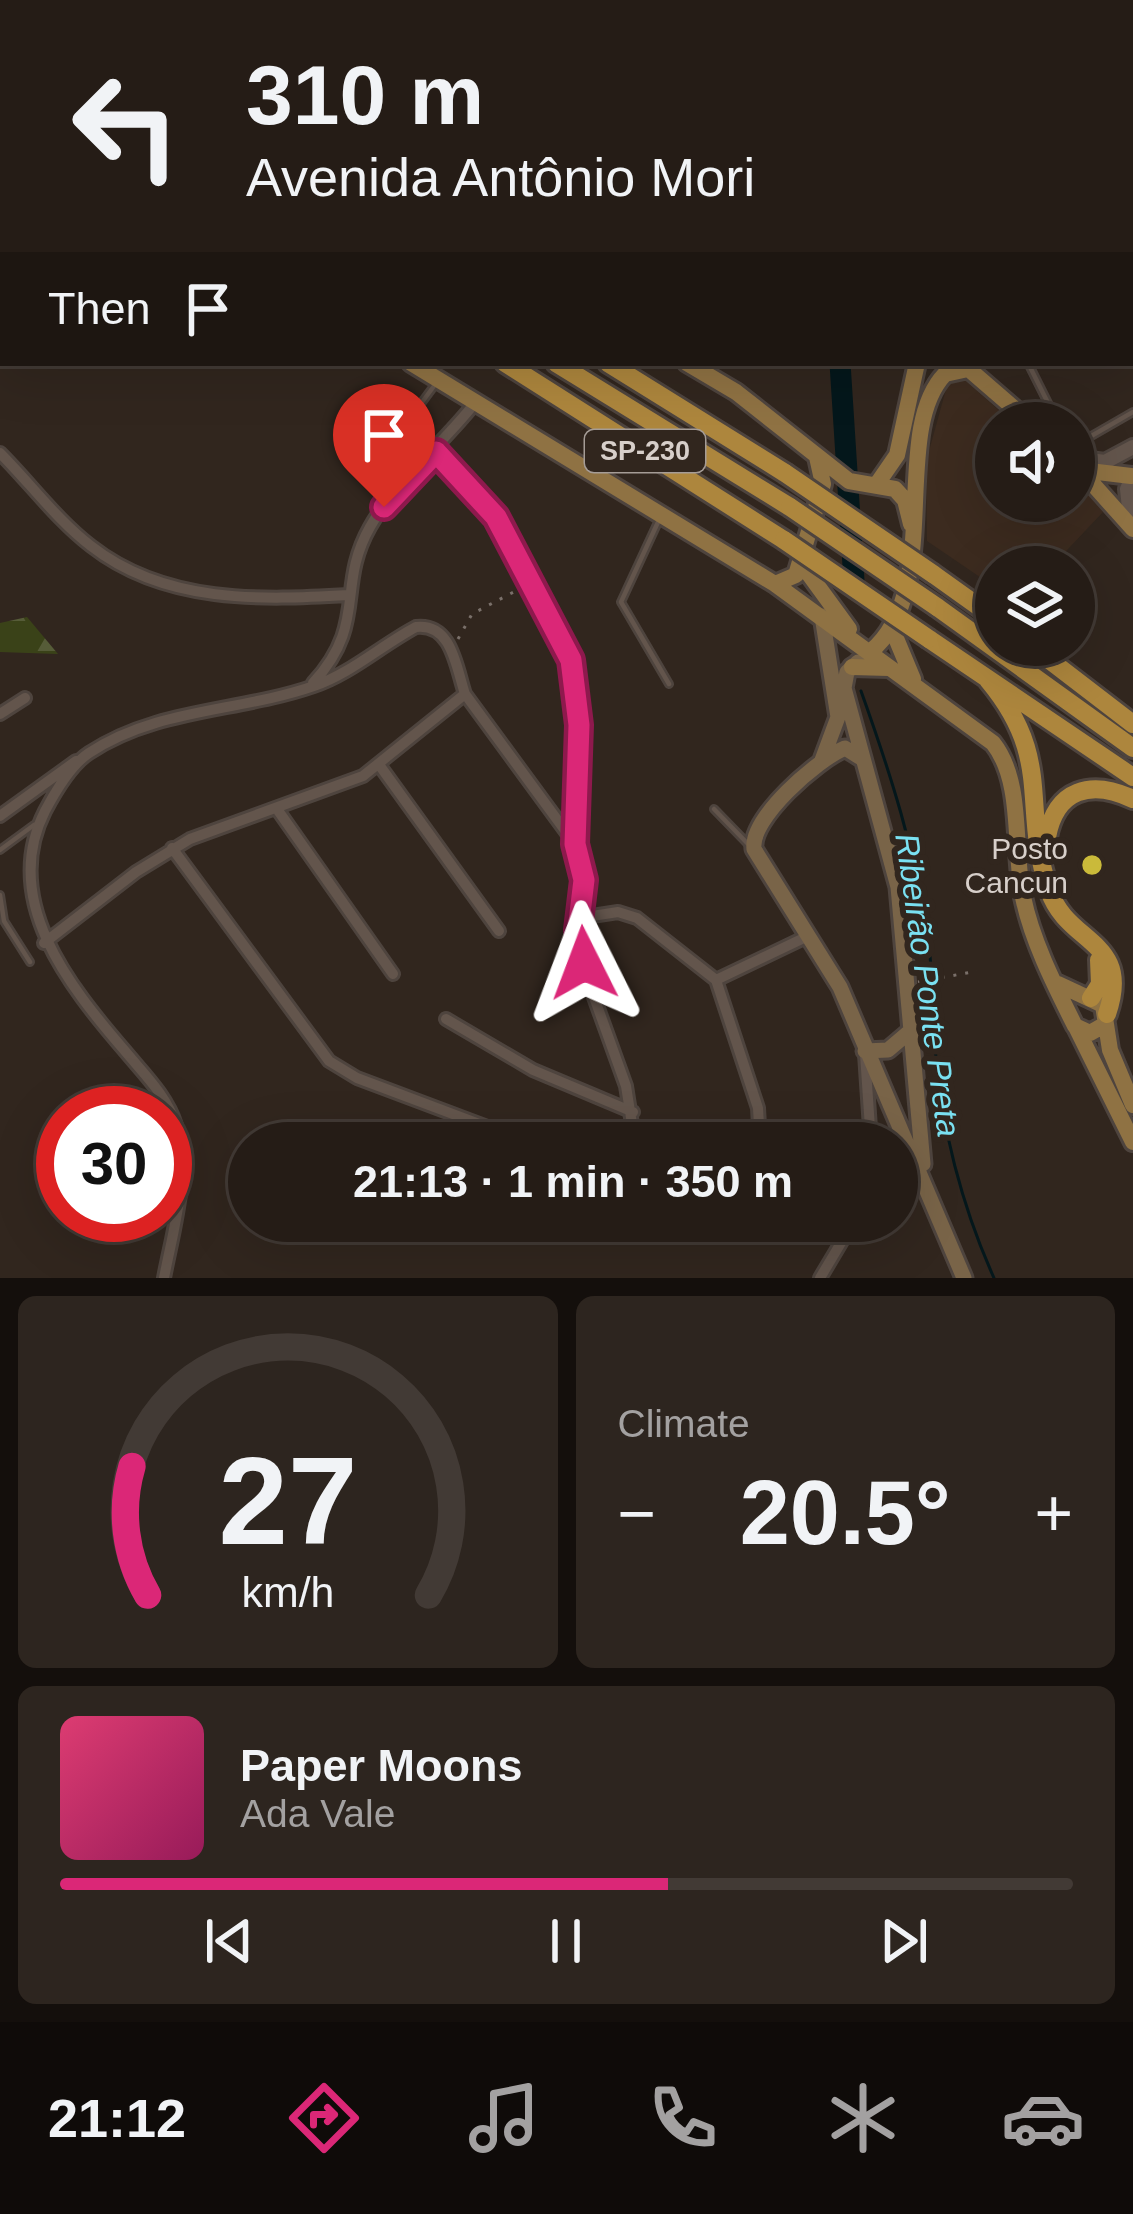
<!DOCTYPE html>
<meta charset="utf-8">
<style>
body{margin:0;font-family:Helvetica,sans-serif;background:#2d251f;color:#f1f3f6;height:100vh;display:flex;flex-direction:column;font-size:45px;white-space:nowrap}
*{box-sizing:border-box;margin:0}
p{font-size:39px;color:#a3a1a1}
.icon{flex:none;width:66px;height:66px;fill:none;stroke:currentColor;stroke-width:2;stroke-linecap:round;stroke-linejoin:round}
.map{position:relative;height:1278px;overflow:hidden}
.panel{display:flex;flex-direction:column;gap:18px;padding:18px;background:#140f0c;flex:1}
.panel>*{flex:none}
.top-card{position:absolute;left:0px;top:0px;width:1134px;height:366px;box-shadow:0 12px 48px #0002,0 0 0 3px #423a35;background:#251c16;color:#f1f3f6;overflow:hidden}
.buttons{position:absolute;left:975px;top:402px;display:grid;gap:24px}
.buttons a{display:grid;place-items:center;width:120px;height:120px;border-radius:50%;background:#251c16;box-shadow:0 12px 48px #0002,0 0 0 3px #423a35;font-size:60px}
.speed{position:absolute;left:36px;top:1086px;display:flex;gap:24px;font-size:60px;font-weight:700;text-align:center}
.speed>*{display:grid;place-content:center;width:156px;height:156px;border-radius:50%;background:#251c16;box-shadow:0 12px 48px #0002,0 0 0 3px #423a35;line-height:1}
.speed .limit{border:18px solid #d22;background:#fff;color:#111}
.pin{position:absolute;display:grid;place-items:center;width:102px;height:102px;color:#fff;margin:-123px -51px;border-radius:50% 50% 50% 0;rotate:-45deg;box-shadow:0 0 12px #0007}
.pin .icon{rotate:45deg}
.me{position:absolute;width:132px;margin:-66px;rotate:357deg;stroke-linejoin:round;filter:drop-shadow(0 0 9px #0008)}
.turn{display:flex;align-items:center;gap:42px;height:252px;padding:0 48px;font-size:54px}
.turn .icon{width:156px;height:156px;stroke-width:2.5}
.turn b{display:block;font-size:84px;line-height:102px}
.then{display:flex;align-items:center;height:114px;padding:0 48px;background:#0003;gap:24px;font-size:45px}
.big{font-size:90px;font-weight:600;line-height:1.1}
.panel .widget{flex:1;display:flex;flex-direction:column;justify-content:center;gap:18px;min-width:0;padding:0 42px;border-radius:18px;background:#2d251f}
.panel .dial{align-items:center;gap:0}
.dial svg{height:312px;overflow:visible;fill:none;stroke:#423a35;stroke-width:7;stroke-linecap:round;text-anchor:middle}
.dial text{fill:#f1f3f6;stroke:none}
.song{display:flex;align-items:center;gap:36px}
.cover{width:144px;height:144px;border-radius:18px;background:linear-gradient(135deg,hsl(340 70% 55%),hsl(330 70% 35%))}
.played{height:12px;border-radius:6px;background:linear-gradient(90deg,#db2777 60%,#423a35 60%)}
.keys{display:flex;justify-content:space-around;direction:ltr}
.heat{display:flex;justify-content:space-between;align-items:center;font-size:66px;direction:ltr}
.panel .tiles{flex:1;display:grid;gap:18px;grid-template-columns:1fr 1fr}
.widget:last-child{grid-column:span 2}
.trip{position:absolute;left:228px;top:1122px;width:690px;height:120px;border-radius:60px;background:#251c16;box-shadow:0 12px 48px #0002,0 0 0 3px #423a35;font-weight:600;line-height:120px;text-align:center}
.tab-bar{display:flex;height:192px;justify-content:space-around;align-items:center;background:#0f0b09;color:#a3a1a1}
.tab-bar .icon{width:84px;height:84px}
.tab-bar .on{color:#db2777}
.tab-bar b{font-size:54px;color:#f1f3f6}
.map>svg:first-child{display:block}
.built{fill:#3c2b1f}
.forest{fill:url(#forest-firs)}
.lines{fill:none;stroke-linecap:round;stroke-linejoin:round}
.stream{stroke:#04171b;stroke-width:3}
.river{stroke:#04171b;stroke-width:21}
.service-casing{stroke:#4e443e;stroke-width:10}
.minor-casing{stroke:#4e443e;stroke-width:16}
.tertiary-casing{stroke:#4e443e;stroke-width:20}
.secondary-casing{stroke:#4e443e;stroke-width:21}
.primary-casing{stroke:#4e443e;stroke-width:22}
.motorway-casing{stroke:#4e443e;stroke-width:24}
.path{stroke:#7a706a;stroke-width:3;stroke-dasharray:3 9;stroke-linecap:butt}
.service{stroke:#63554c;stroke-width:4.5}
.minor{stroke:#63554c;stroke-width:10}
.tertiary{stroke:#63554c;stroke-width:14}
.secondary{stroke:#796448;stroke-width:15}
.primary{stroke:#8f7243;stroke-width:16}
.motorway{stroke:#ad863d;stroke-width:18}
.motorway-bridge-casing{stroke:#4e443e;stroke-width:24;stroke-linecap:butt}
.motorway-bridge{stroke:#ad863d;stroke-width:18}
.route-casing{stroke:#8e194d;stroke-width:30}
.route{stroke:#db2777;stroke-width:21}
.poi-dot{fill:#caba3a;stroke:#31261e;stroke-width:4.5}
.labels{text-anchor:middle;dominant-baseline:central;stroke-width:12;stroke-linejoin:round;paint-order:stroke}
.shield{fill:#31261e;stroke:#a59c96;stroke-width:3}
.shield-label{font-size:27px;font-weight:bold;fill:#d7cfca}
.poi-label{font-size:30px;fill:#d7cfca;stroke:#31261e;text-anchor:end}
.water-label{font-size:33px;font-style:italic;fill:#7ae1f2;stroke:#31261e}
</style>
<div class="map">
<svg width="1133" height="1278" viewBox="0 0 1133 1278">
<defs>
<pattern id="forest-firs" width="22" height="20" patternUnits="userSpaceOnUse" patternTransform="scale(3)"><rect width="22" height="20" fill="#3a4218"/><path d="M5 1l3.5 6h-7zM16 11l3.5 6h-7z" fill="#565c38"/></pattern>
</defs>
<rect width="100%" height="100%" fill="#31261e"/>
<path class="built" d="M 964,379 L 1013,423 L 996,423 L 996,501 L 1074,501 L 1075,479 L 1103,512 L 1051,567 L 996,567 L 996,588 L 927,541 L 926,462 L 948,382 Z"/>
<path class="forest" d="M 27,617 L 58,654 L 0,652 L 0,623 Z"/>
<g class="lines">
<path class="stream" d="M 861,691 C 890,772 916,853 928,938 C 933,975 933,1011 935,1048 C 941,1126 962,1207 994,1278"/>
<path class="river" d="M 1123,3 L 1133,1
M 840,363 L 854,581"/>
<defs>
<path id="service" d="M 137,0 L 140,3
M 303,3 L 305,0
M 615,3 L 617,0
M 1131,120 L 1133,119
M 1028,363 L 1058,423
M 391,444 L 434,386
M 1074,446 L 1133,412
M 659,520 L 621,602 L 669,684
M 714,809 L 748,844
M 0,850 L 34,825
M 0,895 L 4,921 L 30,962"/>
<path id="minor" d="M 923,0 L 926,3
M 735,3 L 739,0
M 436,452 L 496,517 L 571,660 L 580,762 L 575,844 L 584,881 L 578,930 L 590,986 L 626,1086 L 635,1143
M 0,453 C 30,483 57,520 91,546 C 165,604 261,600 349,595
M 313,683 C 368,623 336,587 370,527 C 395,482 442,445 474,404
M 465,694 L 575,844
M 0,714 L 25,698
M 380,766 L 499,931
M 277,809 L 393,974
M 0,816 L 76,761
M 172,848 L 329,1061 L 357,1078 L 530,1143
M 579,918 L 618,912 L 637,918 L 716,980 L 806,937
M 44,943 L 136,872 L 190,839 L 363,776 L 465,694 C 456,667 452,623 416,627 C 382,645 350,674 314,686 C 239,712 157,708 89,753 C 71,765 55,792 45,811 C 0,900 69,986 125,1051 C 144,1074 167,1096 176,1125 C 191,1173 173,1230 164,1278
M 716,980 L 758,1108 L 760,1143
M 446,1019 L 533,1070 L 633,1112
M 865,1054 L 871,1143
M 684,1221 L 724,1235 L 738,1221
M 820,1278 L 854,1221"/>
<path id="tertiary" d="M 1074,458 L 1105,462 L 1133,447
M 1131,527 L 1127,489 L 1133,475"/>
<path id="secondary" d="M 858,662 L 847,672 L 844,688 L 898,887 L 923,1164
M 861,758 L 845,748 C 817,760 750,818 754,849 L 840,987 L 964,1278
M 822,760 L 838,717 L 822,616
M 865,1051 L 888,1050 L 908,1033"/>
<path id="primary" d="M 86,0 L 89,3
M 1131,61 L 1133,60
M 0,112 L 3,114
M 411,363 L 775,584 L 993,743 C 1024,782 1013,849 1023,897 C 1032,941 1055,986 1075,1026 L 1090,1033 L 1104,1025
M 687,363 L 736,392 L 849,481 L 895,489 L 905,500 L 911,524
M 964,365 L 1031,423
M 1074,463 L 1133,529
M 1081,470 L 1131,476
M 877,484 L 897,455 L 917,363
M 806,570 L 849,629
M 775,584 L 796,575 L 823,484 L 817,457
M 893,631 L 913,679
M 870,652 C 945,591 889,432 945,374 L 968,369
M 852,667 L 889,668
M 1058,984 L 1103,1005 L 1110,1050 L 1133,1105
M 1076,1027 L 1133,1142"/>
<path id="motorway" d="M 4,0 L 7,3
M 41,0 L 44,3
M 805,3 L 810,0
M 883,3 L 887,0
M 0,42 L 3,45
M 0,228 L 3,229
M 0,275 L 3,275
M 0,323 L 3,323
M 505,363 L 784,540
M 556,363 L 790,507
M 608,363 L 785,473
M 933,574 L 996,619
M 937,607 L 1133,748
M 929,639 L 1133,777
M 1030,645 L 1133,724
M 988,680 C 1055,760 1020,806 1049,890 C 1067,945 1133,939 1107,1014
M 1047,837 C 1056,789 1091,779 1133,799
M 1091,998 L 1100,984 L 1099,960"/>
</defs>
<use href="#service" class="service-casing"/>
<use href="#minor" class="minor-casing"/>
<use href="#tertiary" class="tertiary-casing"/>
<use href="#secondary" class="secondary-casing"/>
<use href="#primary" class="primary-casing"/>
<use href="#motorway" class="motorway-casing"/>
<path class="path" d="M 458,639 L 472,614 L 523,587
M 918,982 L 977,971"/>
<use href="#service" class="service"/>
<use href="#minor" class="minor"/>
<use href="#tertiary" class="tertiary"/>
<use href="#secondary" class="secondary"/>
<use href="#primary" class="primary"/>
<use href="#motorway" class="motorway"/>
<defs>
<path id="motorway-bridge" d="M 785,473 L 933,574
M 790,507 L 937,607
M 784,540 L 929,639"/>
</defs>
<use href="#motorway-bridge" class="motorway-bridge-casing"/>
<use href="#motorway-bridge" class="motorway-bridge"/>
</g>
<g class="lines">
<defs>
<path id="route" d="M 384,507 L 436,452 L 496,517 L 571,660 L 579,725 L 575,844 L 584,880 L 578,930 L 584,963"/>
</defs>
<use href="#route" class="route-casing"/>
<use href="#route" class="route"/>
</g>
<circle class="poi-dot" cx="1092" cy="865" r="12"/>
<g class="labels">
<rect class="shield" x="585" y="430" width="120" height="42" rx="9"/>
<g class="shield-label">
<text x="645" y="451">SP-230</text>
</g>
<g class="poi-label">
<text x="1068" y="848">Posto<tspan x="1068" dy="34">Cancun</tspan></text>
</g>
<g class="water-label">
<text transform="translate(928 985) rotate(82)">Ribeirão Ponte Preta</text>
</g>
</g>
</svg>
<div class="buttons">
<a><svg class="icon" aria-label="sound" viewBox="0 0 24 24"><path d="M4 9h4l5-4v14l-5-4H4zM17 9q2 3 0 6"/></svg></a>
<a><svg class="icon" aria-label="layers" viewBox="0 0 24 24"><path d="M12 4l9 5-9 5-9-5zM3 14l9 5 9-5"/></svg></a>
</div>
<div class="speed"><div class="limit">30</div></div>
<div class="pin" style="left:384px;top:507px;background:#d93025"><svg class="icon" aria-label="arrive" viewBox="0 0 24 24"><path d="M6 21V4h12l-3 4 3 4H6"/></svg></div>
<svg class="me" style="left:584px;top:963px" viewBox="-20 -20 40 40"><path d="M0-17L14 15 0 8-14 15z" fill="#db2777" stroke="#fff" stroke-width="4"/></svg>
<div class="trip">21:13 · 1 min · 350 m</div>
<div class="top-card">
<div class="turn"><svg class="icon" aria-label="left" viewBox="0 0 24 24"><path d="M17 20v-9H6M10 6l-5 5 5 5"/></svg><div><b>310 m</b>Avenida Antônio Mori</div></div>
<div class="then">Then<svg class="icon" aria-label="arrive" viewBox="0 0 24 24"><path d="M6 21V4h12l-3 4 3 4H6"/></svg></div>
</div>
</div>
<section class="panel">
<div class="tiles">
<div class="widget dial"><svg viewBox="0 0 100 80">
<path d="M14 69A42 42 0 1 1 86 69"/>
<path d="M14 69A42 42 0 0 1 10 36" stroke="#db2777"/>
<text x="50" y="56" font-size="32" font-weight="700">27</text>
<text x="50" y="72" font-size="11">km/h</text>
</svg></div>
<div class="widget"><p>Climate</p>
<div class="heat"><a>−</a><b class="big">20.5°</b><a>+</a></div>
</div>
<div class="widget">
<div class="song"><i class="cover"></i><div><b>Paper Moons</b><p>Ada Vale</p></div></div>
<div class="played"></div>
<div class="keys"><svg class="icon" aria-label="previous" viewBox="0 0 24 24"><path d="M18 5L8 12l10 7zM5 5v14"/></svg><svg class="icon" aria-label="pause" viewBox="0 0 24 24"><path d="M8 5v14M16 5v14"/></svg><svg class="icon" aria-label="next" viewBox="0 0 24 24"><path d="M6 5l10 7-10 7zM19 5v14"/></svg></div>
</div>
</div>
</section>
<nav class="tab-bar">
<b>21:12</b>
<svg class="icon on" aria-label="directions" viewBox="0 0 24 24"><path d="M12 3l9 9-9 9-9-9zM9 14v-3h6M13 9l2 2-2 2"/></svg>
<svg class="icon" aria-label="music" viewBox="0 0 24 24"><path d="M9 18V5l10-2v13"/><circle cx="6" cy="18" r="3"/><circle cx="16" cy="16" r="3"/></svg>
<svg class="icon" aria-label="phone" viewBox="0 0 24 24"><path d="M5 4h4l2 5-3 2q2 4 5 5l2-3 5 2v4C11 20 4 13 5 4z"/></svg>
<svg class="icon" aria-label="climate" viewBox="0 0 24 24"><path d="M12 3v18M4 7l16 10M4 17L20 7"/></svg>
<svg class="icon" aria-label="car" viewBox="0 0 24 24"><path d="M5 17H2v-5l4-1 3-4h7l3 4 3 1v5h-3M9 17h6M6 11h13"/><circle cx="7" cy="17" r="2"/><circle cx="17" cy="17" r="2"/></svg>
</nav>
